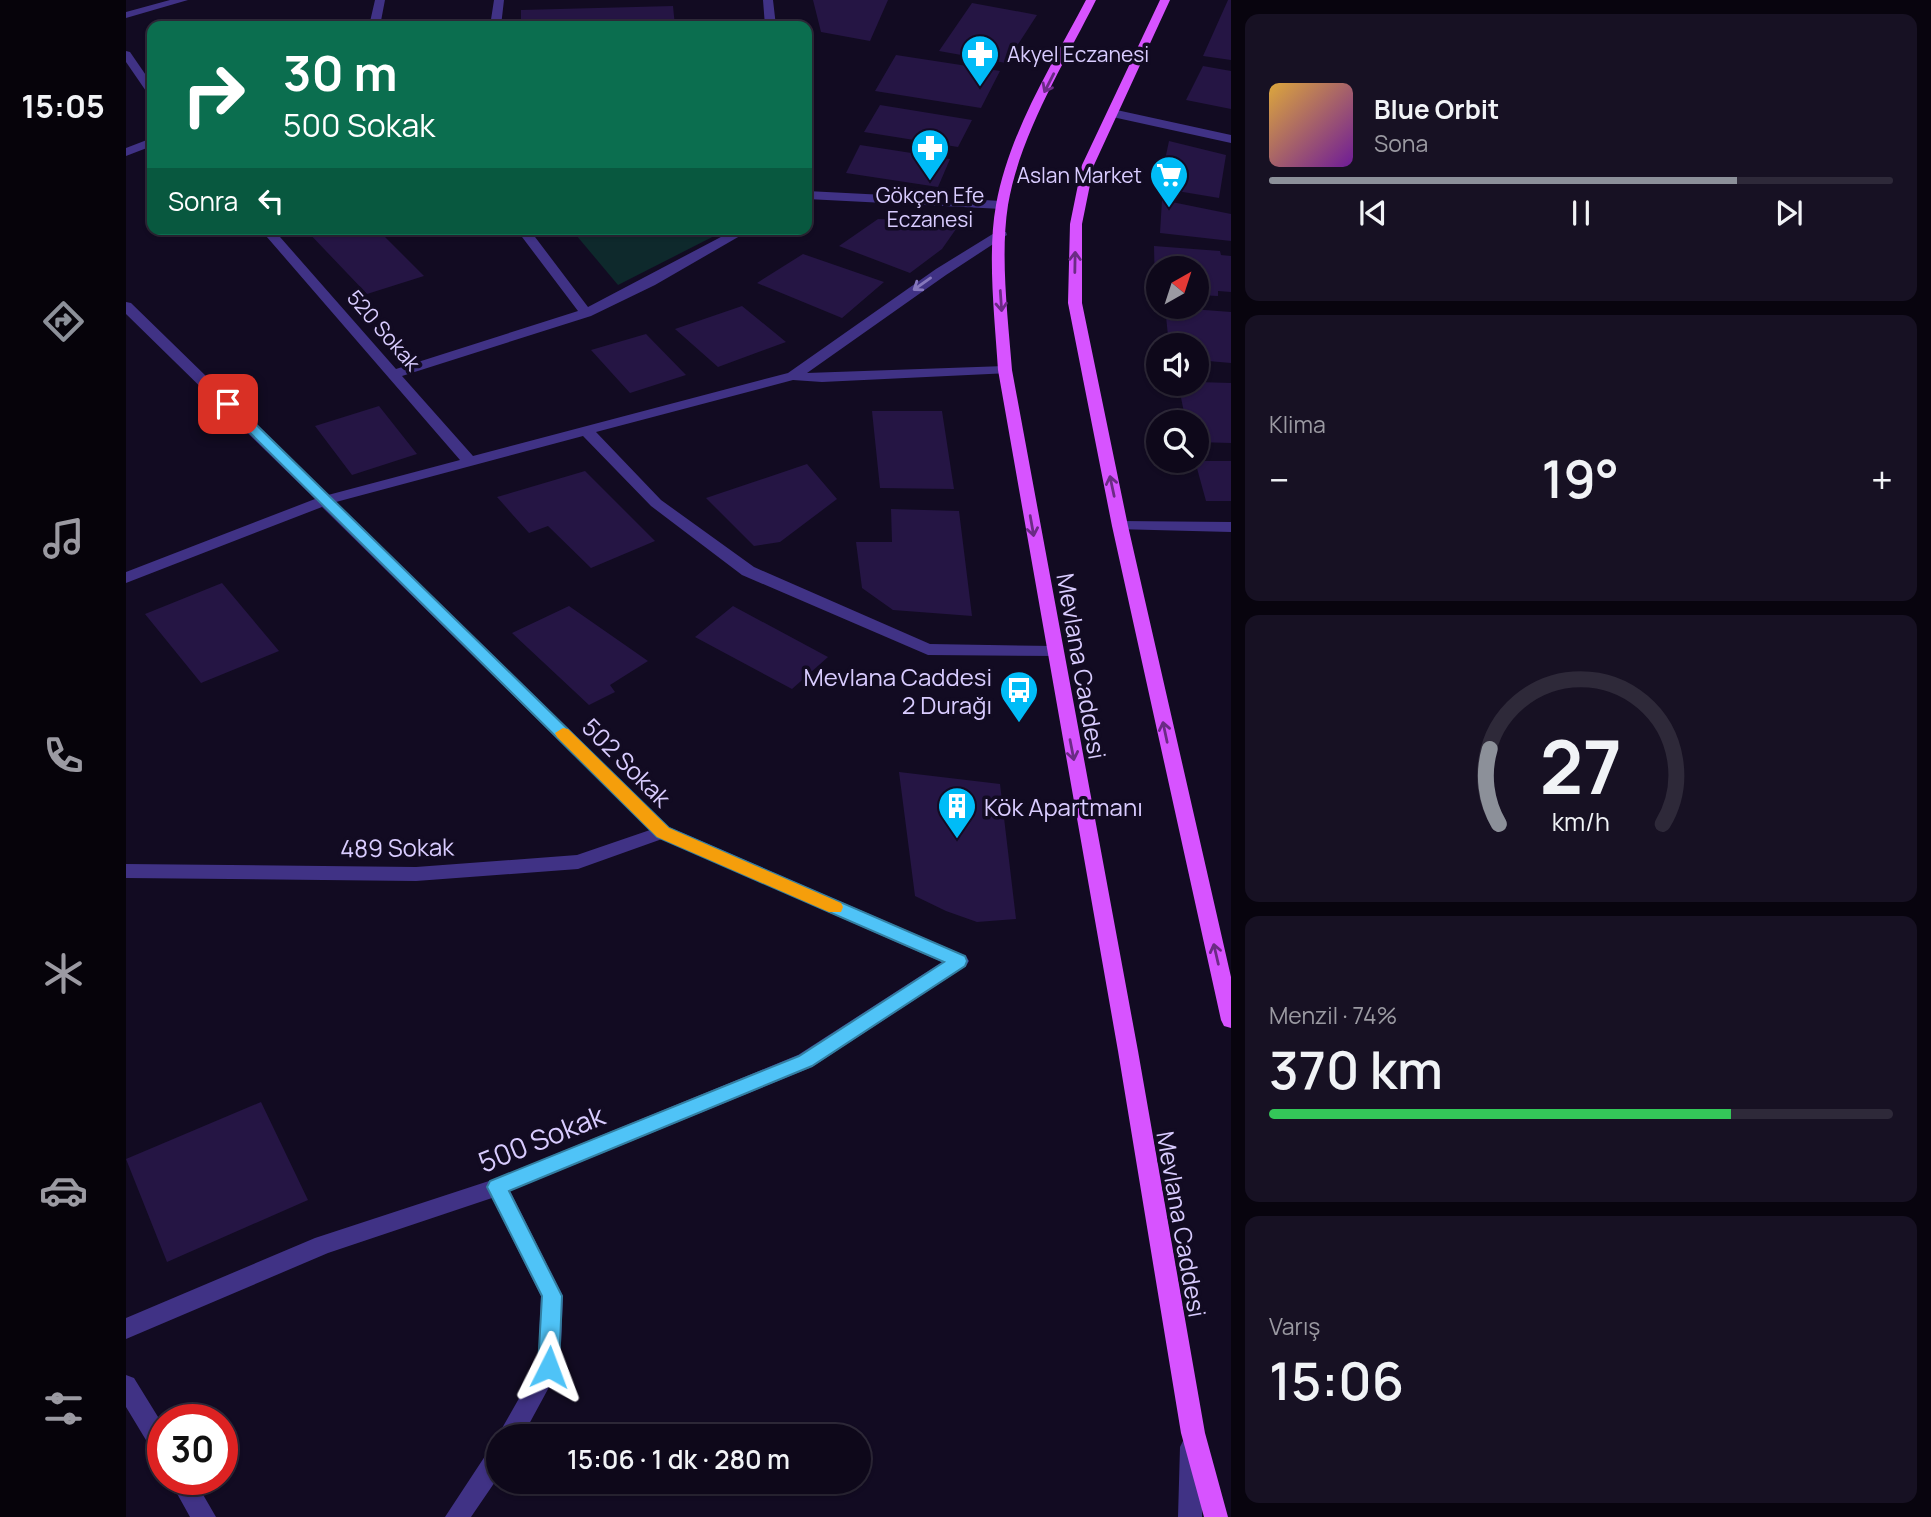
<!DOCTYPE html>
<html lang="tr">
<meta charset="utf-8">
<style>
body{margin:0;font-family:Manrope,sans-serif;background:#171123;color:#f1f3f6;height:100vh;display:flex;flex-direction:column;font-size:26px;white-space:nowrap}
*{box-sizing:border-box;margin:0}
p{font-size:23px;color:#9b9aa2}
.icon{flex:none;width:38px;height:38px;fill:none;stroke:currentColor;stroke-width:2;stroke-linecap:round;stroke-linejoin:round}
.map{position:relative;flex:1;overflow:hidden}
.side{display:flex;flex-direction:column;gap:14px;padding:14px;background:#08040e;width:700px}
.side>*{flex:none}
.top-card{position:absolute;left:21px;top:21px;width:665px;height:214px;border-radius:14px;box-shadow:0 2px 5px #0004,0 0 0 2px #2e2939;background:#0b6e4f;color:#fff;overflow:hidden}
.needle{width:46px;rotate:39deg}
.fabs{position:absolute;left:1020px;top:256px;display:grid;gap:14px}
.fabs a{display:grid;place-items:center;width:63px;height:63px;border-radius:50%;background:#0e081a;box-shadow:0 2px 5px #0004,0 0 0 2px #2e2939;font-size:35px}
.speed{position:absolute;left:21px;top:1404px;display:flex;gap:14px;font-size:35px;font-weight:700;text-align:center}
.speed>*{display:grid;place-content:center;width:91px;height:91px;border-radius:50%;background:#0e081a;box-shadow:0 2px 5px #0004,0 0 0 2px #2e2939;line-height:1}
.speed .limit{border:10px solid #d22;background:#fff;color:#111}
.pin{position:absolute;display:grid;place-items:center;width:60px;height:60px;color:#fff;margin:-30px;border-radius:14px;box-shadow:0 4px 10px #0006}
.me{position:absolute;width:77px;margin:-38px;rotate:3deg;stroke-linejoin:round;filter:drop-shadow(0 0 5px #0008)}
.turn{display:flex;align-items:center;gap:24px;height:147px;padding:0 21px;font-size:32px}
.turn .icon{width:91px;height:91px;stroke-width:2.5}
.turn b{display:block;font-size:49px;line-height:60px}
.then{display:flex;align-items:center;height:66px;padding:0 21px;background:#0003;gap:14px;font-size:26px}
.big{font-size:52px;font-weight:600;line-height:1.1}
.side .tile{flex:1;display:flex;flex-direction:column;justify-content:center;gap:10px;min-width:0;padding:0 24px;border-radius:14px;background:#171123}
.side .dial{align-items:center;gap:0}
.dial svg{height:182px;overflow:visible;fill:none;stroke:#2e2939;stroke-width:7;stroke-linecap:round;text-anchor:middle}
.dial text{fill:#f1f3f6;stroke:none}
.song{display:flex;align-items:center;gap:21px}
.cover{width:84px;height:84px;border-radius:10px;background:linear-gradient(135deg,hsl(40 70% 55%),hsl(280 70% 35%))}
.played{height:7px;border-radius:4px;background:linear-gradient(90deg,#8c9099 75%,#2e2939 75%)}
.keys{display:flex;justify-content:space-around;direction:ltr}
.heat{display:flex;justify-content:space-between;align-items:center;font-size:38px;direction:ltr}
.charge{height:10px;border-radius:5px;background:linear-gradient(90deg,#34c759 74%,#2e2939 0)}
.trip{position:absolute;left:360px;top:1424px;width:385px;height:70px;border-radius:35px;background:#0e081a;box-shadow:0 2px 5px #0004,0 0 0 2px #2e2939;font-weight:600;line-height:70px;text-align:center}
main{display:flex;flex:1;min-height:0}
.menu{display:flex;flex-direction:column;width:126px;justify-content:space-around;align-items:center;background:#06030a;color:#9b9aa2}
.menu .icon{width:49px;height:49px}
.menu .on{color:#8c9099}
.menu b{font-size:32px;color:#f1f3f6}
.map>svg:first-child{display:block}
.green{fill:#0e292c}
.building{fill:#251544}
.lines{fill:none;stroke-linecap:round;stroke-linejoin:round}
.minor{fill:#403285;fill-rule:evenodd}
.tertiary{fill:#403285;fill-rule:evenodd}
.primary{fill:#d753ff;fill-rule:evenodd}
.oneway{stroke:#6b2b85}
.oneway2{stroke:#8577bc}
.route{fill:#4fc3f7;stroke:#337fa1;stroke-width:2}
.slow{fill:#f59e0b}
.labels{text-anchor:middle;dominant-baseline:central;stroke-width:7;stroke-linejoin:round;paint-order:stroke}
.far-poi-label{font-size:21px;fill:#d9ccff;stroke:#120b22;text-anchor:start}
.far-street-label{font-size:21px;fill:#d9ccff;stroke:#120b22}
.street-label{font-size:24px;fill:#d9ccff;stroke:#120b22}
.poi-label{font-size:24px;fill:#d9ccff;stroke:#120b22;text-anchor:end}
.near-street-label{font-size:28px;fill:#d9ccff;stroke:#120b22}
</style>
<main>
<nav class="menu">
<b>15:05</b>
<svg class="icon on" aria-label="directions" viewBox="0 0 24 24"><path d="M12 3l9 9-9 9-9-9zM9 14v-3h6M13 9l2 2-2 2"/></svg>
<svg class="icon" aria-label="music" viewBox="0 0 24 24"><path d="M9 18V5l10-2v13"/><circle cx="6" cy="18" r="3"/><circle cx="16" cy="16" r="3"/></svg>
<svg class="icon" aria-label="phone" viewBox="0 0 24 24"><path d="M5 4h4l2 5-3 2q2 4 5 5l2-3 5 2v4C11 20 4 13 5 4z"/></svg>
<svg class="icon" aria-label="climate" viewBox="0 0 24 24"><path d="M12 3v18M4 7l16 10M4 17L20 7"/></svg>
<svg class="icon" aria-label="car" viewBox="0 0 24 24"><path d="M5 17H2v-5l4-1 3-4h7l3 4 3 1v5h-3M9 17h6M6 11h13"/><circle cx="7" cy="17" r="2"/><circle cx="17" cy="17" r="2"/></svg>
<svg class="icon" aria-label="filters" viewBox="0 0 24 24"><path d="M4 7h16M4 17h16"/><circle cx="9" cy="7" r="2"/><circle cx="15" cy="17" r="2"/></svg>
</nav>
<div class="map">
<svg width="1105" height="1517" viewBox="0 0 1105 1517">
<rect width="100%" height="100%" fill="#120b22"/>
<path class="green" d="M 445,229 L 602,229 L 492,285 Z"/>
<path class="building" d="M 687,0 L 762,0 L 744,41 L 695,32 Z
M 1102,0 L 1105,0 L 1105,60 L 1077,56 Z
M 846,3 L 911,15 L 880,63 L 813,51 Z
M 547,6 L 549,26 L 395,26 L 395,10 Z
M 770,55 L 874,71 L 855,108 L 749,91 Z
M 1077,66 L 1105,71 L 1105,109 L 1060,100 Z
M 754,105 L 846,120 L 832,147 L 738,132 Z
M 1043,141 L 1100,155 L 1093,198 L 1033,188 Z
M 734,145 L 824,159 L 812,187 L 720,173 Z
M 1036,200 L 1105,214 L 1105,241 L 1034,233 Z
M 752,219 L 827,222 L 830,229 L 816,249 L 784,273 L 713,246 Z
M 179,229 L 251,229 L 298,276 L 241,294 Z
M 1028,246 L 1094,251 L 1095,255 L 1105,256 L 1105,292 L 1092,291 L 1092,296 L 1071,295 L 1071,268 L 1032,268 L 1032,291 L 1029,291 Z
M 677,254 L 758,282 L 716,318 L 631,283 Z
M 616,306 L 660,342 L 592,367 L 549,329 Z
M 1039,307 L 1105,312 L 1105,363 L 1071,360 L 1071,345 L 1043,345 Z
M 520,334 L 560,375 L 504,393 L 465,350 Z
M 1071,382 L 1105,383 L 1105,443 L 1071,442 L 1071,422 L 1060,422 L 1052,383 Z
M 253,406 L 291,454 L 226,475 L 189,426 Z
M 746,411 L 816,411 L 828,489 L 754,488 Z
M 1069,461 L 1105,461 L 1105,501 L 1080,501 Z
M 681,464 L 711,499 L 654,542 L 628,546 L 580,498 Z
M 459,471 L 529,541 L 465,568 L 422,526 L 403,533 L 371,497 Z
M 765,509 L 833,511 L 846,616 L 767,610 L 736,588 L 730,542 L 766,542 Z
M 96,583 L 153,651 L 75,683 L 19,614 Z
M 443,606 L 522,661 L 484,685 L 489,692 L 463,705 L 386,633 Z
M 607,606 L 702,657 L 666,689 L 569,637 Z
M 773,772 L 874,784 L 890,919 L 851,922 L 820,911 L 789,896 Z
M 135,1102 L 182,1200 L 41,1262 L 0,1159 Z"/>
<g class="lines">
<path class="minor" d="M 44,0 L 62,0 L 0,18 L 0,12 Z
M 249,0 L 259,0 L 254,26 L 243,26 Z
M 368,0 L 378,0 L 375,26 L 364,26 Z
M 637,0 L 647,0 L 650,26 L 639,26 Z
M 0,51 L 4,52 L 26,84 L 26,95 L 22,94 L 0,62 Z
M 986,109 L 1105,135 L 1105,143 L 982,116 L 982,110 Z
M 26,138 L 26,146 L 0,156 L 0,148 Z
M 681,191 L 876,201 L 882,205 L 876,209 L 681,199 Z
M 134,229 L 147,229 L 270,369 L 452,311 L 390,229 L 403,229 L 462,307 L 610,229 L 626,229 L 529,285 L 465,316 L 276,376 L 347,456 L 662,373 L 810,269 L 870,232 L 880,232 L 881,235 L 820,275 L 681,373 L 879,366 L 886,370 L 884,373 L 696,382 L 667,380 L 470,432 L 535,500 L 628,567 L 804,644 L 928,646 L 936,652 L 934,656 L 802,655 L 616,575 L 525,506 L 457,436 L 210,502 L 543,827 L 840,956 L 843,961 L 840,966 L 686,1067 L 384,1191 L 437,1296 L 434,1367 L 396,1437 L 373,1437 L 373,1440 L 371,1437 L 412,1365 L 415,1296 L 366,1198 L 202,1253 L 0,1339 L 0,1318 L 189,1238 L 366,1180 L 672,1055 L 816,962 L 536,839 L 452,869 L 290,881 L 0,878 L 0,864 L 290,867 L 451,855 L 524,830 L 196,507 L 0,583 L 0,572 L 189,499 L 0,314 L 0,302 L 5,303 L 202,495 L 334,460 Z
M 994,521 L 1105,522 L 1105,532 L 989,529 L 986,526 L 989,523 Z
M 373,1444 L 373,1476 L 345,1517 L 319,1517 L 365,1447 Z"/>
<path class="tertiary" d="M 0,1375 L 8,1378 L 37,1425 L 37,1458 L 29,1455 L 0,1407 Z
M 1066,1436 L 1074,1439 L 1078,1447 L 1076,1517 L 1052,1517 L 1054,1447 L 1058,1439 Z
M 43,1479 L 68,1479 L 90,1517 L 64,1517 Z"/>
<path class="primary" d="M 960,0 L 970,0 C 938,64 894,134 882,205 C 874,256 882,318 886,370 L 1012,1051 L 1079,1433 L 1102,1517 L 1078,1517 L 1055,1433 L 992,1051 L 872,370 C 869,320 861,254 870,205 C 883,132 926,65 960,0 Z
M 1034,0 L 1044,0 L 968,165 L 956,224 L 956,303 L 1002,526 L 1105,977 L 1105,1028 L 1098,1026 L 1095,1020 L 986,526 L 942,303 L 944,224 L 956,165 Z"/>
</g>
<defs><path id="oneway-shaft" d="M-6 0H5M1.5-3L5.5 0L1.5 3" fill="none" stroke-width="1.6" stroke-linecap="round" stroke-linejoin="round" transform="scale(1.75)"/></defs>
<g class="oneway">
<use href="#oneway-shaft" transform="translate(923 83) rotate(117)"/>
<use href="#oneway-shaft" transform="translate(949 262) rotate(-89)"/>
<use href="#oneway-shaft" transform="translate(875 301) rotate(86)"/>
<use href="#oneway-shaft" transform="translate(986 486) rotate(-102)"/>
<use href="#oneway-shaft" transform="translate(906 526) rotate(80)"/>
<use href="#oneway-shaft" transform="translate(1039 732) rotate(-102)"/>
<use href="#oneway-shaft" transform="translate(946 750) rotate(79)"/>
<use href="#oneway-shaft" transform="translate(1090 954) rotate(-103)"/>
</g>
<use class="oneway2" href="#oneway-shaft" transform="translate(796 284) rotate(145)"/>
<path class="route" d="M 102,400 L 107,402 L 543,828 L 839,956 L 841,961 L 839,966 L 686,1066 L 383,1191 L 436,1296 L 433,1367 L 430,1374 L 423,1376 L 415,1374 L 412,1367 L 416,1296 L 361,1187 L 364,1181 L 673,1056 L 818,962 L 531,837 L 98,407 L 98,402 Z"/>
<path class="slow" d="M 437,728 L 442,729 L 543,828 L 715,903 L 717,907 L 715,912 L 703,912 L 531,837 L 431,737 L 429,733 Z"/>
<defs>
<symbol id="pharmacy-pin" viewBox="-11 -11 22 30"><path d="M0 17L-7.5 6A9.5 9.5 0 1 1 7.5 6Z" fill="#00bcf7" stroke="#120b22"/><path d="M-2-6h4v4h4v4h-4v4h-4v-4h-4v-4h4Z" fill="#fff"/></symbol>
<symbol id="supermarket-pin" viewBox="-11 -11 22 30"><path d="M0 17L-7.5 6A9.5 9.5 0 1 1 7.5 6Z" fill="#00bcf7" stroke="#120b22"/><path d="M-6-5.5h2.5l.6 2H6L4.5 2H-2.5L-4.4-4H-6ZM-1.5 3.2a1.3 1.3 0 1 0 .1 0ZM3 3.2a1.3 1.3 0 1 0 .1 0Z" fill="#fff"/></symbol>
<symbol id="bus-pin" viewBox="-11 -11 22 30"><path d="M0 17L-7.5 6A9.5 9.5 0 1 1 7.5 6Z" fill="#00bcf7" stroke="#120b22"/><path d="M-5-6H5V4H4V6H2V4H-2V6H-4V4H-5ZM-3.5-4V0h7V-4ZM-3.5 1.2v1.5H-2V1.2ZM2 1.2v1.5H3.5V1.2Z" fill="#fff"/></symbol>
<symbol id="building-pin" viewBox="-11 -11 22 30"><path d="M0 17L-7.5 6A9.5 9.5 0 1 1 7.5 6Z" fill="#00bcf7" stroke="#120b22"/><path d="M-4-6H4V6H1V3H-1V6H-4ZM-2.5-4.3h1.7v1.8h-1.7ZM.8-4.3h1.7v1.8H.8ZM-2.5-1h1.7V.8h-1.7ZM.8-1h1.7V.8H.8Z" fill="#fff"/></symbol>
</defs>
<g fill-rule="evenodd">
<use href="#pharmacy-pin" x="832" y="32" width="44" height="60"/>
<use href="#pharmacy-pin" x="782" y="126" width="44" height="60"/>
<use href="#supermarket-pin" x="1021" y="153" width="44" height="60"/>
<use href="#bus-pin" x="871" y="668" width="44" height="60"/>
<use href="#building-pin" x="809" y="784" width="44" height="60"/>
</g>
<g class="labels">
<g class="far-poi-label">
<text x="881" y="54">Akyel Eczanesi</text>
<text x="1016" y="175" text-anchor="end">Aslan Market</text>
<text x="804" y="195" text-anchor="middle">Gökçen Efe<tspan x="804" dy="24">Eczanesi</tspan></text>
</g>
<g class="far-street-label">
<text transform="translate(258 330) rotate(49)">520 Sokak</text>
</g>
<g class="street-label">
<text transform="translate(956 666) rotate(80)">Mevlana Caddesi</text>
<text transform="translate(501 762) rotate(45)">502 Sokak</text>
<text transform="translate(271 847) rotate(-1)">489 Sokak</text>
<text transform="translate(1056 1224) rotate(80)">Mevlana Caddesi</text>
</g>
<g class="poi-label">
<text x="866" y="676">Mevlana Caddesi<tspan x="866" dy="28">2 Durağı</tspan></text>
<text x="858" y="806" text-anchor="start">Kök Apartmanı</text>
</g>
<g class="near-street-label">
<text transform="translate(415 1138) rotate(-22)">500 Sokak</text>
</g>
</g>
</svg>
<div class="fabs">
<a><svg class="needle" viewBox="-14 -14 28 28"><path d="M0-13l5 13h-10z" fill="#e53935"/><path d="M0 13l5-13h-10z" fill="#9b9aa2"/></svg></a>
<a><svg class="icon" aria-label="sound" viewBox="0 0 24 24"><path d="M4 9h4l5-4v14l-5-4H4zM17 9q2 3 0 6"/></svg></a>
<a><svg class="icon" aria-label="search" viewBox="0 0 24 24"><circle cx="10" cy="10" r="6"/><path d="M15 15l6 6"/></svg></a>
</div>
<div class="speed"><div class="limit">30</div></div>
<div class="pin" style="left:102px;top:404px;background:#d93025"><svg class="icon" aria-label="arrive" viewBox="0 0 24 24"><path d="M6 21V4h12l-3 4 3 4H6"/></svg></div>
<svg class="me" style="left:423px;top:1367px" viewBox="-20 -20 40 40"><path d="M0-17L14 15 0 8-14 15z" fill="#4fc3f7" stroke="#fff" stroke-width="4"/></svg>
<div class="trip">15:06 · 1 dk · 280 m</div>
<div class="top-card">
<div class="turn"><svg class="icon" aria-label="right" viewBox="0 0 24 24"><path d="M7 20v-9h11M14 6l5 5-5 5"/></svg><div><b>30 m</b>500 Sokak</div></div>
<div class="then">Sonra<svg class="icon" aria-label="left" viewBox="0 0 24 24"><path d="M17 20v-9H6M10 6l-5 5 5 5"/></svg></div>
</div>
</div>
<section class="side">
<div class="tile">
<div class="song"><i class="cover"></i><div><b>Blue Orbit</b><p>Sona</p></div></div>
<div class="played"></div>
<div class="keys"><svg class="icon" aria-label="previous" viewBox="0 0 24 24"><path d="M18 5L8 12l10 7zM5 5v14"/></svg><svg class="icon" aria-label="pause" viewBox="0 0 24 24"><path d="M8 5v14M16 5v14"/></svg><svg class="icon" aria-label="next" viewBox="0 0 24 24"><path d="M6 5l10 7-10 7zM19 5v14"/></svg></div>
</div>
<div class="tile"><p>Klima</p>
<div class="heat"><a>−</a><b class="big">19°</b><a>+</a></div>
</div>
<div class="tile dial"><svg viewBox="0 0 100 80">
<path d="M14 69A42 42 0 1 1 86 69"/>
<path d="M14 69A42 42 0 0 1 10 36" stroke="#8c9099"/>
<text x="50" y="56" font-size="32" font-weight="700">27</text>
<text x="50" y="72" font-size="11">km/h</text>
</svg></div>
<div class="tile"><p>Menzil · 74%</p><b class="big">370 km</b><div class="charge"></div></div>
<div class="tile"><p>Varış</p><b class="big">15:06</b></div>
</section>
</main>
